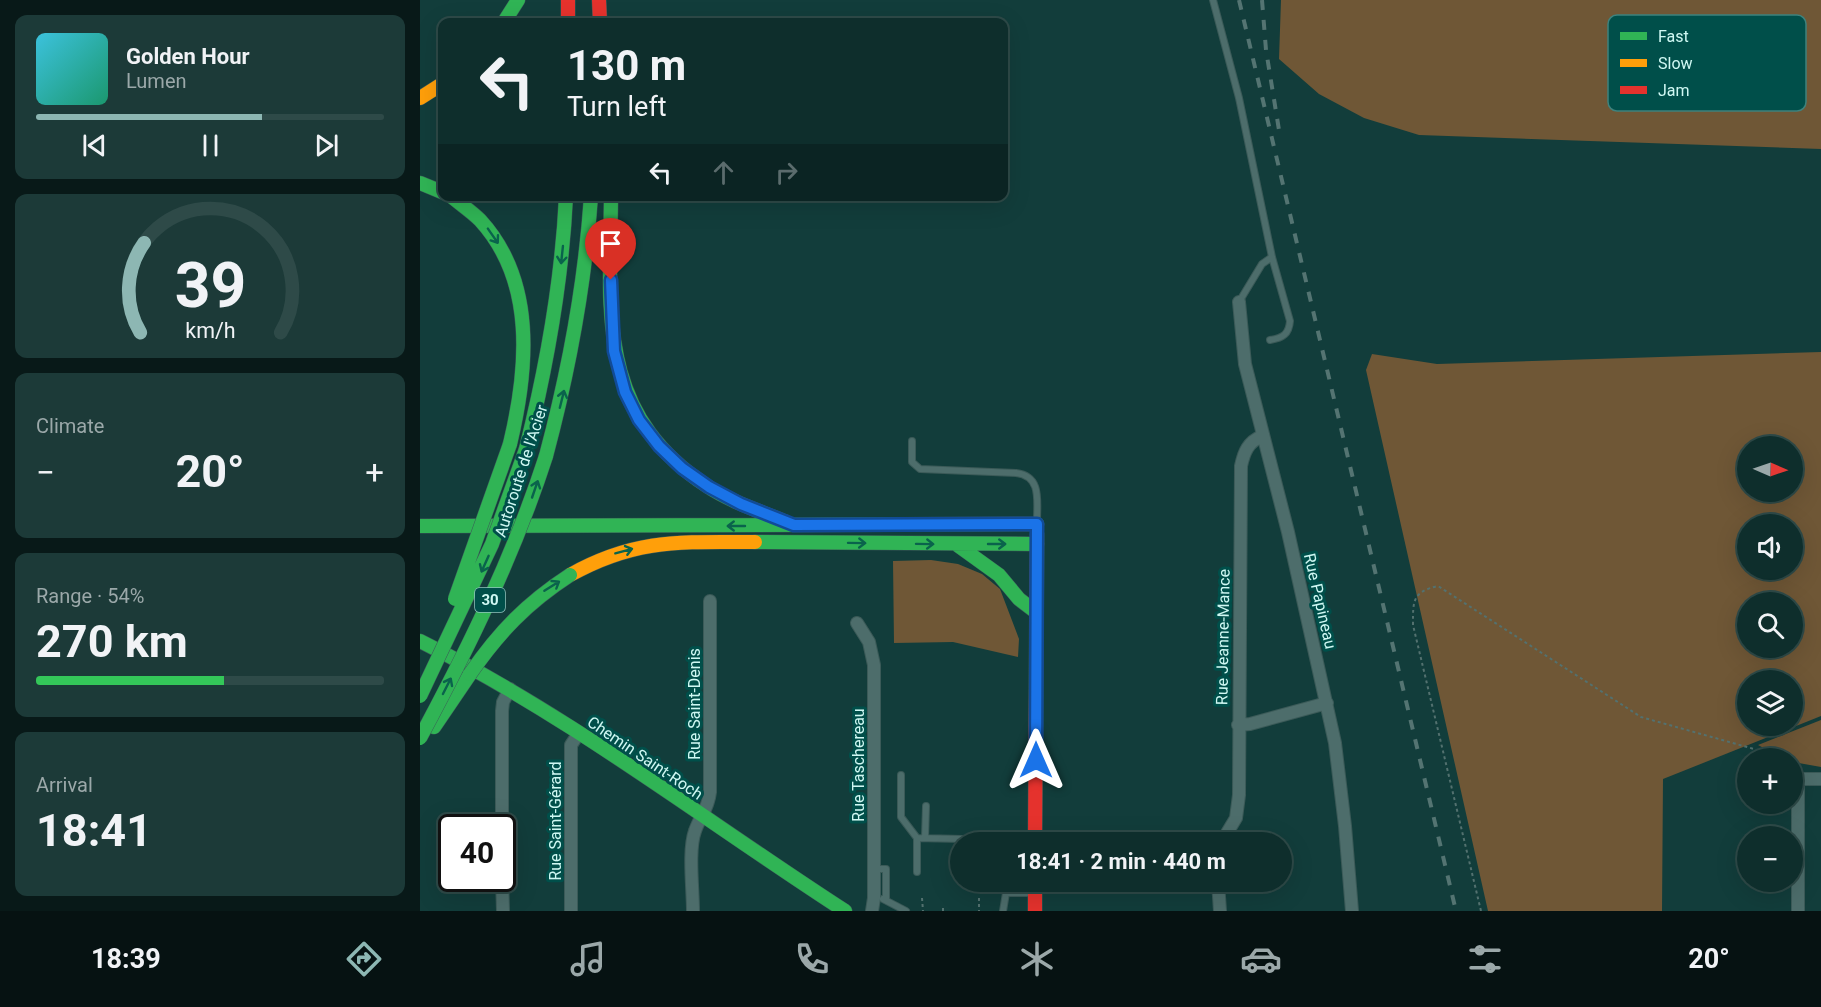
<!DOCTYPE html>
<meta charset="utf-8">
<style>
body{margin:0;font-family:Roboto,sans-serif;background:#1c3a38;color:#f1f3f6;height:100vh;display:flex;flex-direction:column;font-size:22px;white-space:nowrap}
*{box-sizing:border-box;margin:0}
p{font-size:20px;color:#9ba8a9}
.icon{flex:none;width:33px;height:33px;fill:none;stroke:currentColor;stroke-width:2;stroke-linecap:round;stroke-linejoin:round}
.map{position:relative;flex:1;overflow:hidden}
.side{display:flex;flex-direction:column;gap:15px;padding:15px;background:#081918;width:420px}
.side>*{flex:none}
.guide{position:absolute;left:18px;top:18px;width:570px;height:183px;border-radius:12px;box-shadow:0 6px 24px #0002,0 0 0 2px #2e4a48;background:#0e2e2c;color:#f1f3f6;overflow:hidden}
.needle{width:39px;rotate:92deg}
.buttons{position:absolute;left:1317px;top:436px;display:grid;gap:12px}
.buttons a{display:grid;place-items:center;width:66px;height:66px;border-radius:50%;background:#0e2e2c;box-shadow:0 6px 24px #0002,0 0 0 2px #2e4a48;font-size:30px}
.speed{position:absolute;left:18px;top:814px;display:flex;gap:12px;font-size:30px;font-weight:700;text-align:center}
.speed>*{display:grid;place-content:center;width:78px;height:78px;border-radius:50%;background:#0e2e2c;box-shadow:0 6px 24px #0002,0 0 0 2px #2e4a48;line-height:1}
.speed .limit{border:3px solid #111;border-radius:9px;background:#fff;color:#111}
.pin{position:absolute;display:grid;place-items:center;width:51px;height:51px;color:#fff;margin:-62px -26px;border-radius:50% 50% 50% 0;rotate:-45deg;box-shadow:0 0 6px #0007}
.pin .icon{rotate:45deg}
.me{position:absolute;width:66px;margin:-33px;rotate:0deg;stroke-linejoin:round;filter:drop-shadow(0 0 4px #0008)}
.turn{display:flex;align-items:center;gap:21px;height:126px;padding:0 30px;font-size:27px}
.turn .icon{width:78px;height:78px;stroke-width:2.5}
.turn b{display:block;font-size:42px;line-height:51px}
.lanes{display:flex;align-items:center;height:57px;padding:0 30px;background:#0003;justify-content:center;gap:30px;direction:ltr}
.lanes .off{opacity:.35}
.big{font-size:45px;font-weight:700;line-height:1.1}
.side .card{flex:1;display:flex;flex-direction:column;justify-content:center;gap:9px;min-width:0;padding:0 21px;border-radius:12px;background:#1c3a38}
.side .dial{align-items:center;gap:0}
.dial svg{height:156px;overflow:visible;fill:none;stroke:#2e4a48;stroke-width:7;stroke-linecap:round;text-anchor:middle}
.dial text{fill:#f1f3f6;stroke:none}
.song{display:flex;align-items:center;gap:18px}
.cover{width:72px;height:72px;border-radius:9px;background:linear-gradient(135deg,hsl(190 70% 55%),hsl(160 70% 35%))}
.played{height:6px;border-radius:3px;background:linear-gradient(90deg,#8db7b3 65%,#2e4a48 65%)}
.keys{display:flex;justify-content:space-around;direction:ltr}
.heat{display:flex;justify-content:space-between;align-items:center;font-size:33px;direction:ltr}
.charge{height:9px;border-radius:4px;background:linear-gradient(90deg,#34c759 54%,#2e4a48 0)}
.trip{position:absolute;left:530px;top:832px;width:342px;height:60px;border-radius:30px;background:#0e2e2c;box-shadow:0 6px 24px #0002,0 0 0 2px #2e4a48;font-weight:700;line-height:60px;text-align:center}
.menu{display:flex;height:96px;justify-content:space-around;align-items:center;background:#061212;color:#9ba8a9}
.menu .icon{width:42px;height:42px}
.menu .selected{color:#8db7b3}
.menu b{font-size:27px;color:#f1f3f6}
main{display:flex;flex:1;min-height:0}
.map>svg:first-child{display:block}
.green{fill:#6f5736;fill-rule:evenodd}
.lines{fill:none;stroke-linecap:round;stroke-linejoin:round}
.lane-casing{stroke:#3b5a58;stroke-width:8}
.street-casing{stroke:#3b5a58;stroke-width:14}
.fast-casing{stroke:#3b5a58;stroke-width:15}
.slow-casing{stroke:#3b5a58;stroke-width:15}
.jam-casing{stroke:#3b5a58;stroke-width:15}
.path{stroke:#53716f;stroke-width:2;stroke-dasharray:3 3;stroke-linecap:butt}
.lane{stroke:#4d6d6b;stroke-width:6}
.street{stroke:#4d6d6b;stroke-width:12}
.fast{stroke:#30b455;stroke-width:14}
.slow{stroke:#ff9f0a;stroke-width:14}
.jam{stroke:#e5322d;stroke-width:14}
.rail{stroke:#547472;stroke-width:4;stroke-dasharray:10 10;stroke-linecap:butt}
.fast-bridge-casing{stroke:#3b5a58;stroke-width:15;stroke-linecap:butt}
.fast-bridge{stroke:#30b455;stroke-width:14}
.oneway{stroke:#0a634c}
.route-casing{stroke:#114b97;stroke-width:15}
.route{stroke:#1a73e8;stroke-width:10}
.labels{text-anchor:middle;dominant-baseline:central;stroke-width:6;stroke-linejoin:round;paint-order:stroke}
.shield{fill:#004f4a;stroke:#91c5c0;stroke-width:1.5}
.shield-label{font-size:15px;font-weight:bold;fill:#cff8f3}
.street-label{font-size:16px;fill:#cff8f3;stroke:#004f4a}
.key{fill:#004f4a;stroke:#3e827d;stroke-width:1.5}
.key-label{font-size:16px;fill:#cff8f3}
</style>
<main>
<section class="side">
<div class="card">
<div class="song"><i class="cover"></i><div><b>Golden Hour</b><p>Lumen</p></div></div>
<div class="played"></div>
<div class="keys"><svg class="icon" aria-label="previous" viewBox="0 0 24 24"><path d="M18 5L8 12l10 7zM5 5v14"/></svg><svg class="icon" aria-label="pause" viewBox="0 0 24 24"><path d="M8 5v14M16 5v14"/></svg><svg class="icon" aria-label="next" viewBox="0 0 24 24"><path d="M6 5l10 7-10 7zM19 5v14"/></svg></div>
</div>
<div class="card dial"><svg viewBox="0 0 100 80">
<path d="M14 69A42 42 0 1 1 86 69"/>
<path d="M14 69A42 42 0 0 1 16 23" stroke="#8db7b3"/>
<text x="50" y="56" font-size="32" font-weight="700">39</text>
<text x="50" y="72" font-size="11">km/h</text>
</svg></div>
<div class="card"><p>Climate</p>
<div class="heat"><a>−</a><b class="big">20°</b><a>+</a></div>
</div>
<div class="card"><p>Range · 54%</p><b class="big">270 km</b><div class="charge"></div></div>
<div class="card"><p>Arrival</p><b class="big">18:41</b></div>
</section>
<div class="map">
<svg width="1401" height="911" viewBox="0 0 1401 911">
<rect width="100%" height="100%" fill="#123d3b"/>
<path class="green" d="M 861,0 L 1401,0 L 1401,149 L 999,135 L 944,118 L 899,94 L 859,59 Z
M 1401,352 L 1401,716 L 1243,779 L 1242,911 L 1068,911 L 946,370 L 952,354 L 1017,364 ZM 1328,447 L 1372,447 L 1372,492 L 1328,492 ZM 1328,525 L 1372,525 L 1372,570 L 1328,570 ZM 1328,603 L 1372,603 L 1372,648 L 1328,648 ZM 1328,681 L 1372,681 L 1372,726 L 1328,726 Z
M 511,560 L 538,564 L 562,574 L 580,589 L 599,639 L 598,657 L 533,642 L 474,643 L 473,561 Z
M 1401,720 L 1401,767 L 1373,762 L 1372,759 L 1364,759 L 1338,745 Z"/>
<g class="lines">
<defs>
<path id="lane" d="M 793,0 L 819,98 L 852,257 L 870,321 C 869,334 863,338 850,340
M 819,302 L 842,264 L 852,257
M 492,441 L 492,462 L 500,469 L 596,473 C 622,476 617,501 617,521
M 481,775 L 481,817 L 497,838
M 505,838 L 506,806
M 589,842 L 589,840 L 612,840
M 454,869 L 466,869 L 466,900
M 497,872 L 497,838 L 589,840
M 586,893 L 587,882
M 463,899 L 486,911
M 583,911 L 586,893 L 614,893"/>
<path id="street" d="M 819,302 L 825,364 L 868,532 L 915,743 L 925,826 L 932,911
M 437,623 L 449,642 L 454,665 L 454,898 L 452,911
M 818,725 L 830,724 L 907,703
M 1326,779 L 1328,779
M 1372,779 L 1401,779
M 82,828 L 82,711 L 83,702 L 90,689
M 801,843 L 816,818 L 819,795 L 821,466 C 824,452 828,442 842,436
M 82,877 L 83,911
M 798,882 L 800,911
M 151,911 L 151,745 L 159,733
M 273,911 C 273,889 268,850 275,831 C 280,816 288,810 290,792 L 290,601
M 1378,911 L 1378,779"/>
<path id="fast" d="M 84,22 L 98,0
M 0,183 L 22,192
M 31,196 C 40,204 51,211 60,220 C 116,281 108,369 90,444
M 191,196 C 190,313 176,413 287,486 C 311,502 340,511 366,522
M 106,449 C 127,365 142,282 146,196
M 126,456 C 149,370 165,285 171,196
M 0,526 L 617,524
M 335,542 L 617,544
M 536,544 L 579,575 L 599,599 L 616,612
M 0,641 C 150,716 284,820 425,911
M 14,727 L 50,674"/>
<path id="slow" d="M 0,98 L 22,84
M 150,575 C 216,538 262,542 335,542"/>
<path id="jam" d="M 148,0 L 148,22
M 179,0 L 180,22
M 615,843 L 617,534
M 615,882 L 615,911"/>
</defs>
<use href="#lane" class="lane-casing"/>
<use href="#street" class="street-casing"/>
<use href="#fast" class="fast-casing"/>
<use href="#slow" class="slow-casing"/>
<use href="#jam" class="jam-casing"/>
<path class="path" d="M 502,898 L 503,911
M 559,898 L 559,911
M 523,911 L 523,906
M 1061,911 L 993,625 C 993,601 992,592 1018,586 L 1221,717 L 1334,749 L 1348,759"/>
<use href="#lane" class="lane"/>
<use href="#street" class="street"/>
<use href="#fast" class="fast"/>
<use href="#slow" class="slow"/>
<use href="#jam" class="jam"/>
<path class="rail" d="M 819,0 L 1036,911
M 842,0 L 846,50 L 859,130"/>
<defs>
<path id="fast-bridge" d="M 35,599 L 90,444
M 50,674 C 79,632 107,603 150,575
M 0,696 L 72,544 L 106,449
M 0,738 C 49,647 94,555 126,456"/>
</defs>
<use href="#fast-bridge" class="fast-bridge-casing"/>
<use href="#fast-bridge" class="fast-bridge"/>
</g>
<defs><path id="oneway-shaft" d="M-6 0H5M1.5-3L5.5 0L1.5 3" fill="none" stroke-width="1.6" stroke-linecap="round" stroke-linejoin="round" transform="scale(1.5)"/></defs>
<g class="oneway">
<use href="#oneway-shaft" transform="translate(73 236) rotate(55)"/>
<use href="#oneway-shaft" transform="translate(142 255) rotate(96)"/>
<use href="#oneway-shaft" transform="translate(142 399) rotate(-76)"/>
<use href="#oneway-shaft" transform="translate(115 489) rotate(-71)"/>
<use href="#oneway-shaft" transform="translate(316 526) rotate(180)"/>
<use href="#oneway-shaft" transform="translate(437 543) rotate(1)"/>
<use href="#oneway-shaft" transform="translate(505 544) rotate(1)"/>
<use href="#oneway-shaft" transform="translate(577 544)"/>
<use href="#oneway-shaft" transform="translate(204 551) rotate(-15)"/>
<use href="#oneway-shaft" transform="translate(65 564) rotate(114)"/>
<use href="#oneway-shaft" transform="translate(132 586) rotate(-32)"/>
<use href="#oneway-shaft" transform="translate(27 686) rotate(-63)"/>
</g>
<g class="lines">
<defs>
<path id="route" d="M 191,280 L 194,351 L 205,392 L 219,420 L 239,446 L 262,468 L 289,487 L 321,504 L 374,525 L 617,524 L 616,760"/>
</defs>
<use href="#route" class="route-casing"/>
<use href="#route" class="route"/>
</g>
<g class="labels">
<rect class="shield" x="55" y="588" width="30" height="24" rx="4.5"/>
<g class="shield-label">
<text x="70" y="600">30</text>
</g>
<g class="street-label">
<text transform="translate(101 471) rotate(-72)">Autoroute de l'Acier</text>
<text transform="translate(900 601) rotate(77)">Rue Papineau</text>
<text transform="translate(803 637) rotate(-89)">Rue Jeanne-Mance</text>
<text transform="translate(274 704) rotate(-90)">Rue Saint-Denis</text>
<text transform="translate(225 758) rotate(34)">Chemin Saint-Roch</text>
<text transform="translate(438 765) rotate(-90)">Rue Taschereau</text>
<text transform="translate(135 821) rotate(-90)">Rue Saint-Gérard</text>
</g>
</g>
<rect x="1188" y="15" width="198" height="96" rx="9" class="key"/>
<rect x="1200" y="32" width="27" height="8" fill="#30b455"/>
<rect x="1200" y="59" width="27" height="8" fill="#ff9f0a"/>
<rect x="1200" y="86" width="27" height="8" fill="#e5322d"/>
<g class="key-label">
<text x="1238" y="42">Fast</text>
<text x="1238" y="69">Slow</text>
<text x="1238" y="96">Jam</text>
</g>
</svg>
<div class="buttons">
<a><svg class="needle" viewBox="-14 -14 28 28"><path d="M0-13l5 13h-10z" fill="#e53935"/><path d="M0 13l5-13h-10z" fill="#9ba8a9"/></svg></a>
<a><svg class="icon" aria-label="sound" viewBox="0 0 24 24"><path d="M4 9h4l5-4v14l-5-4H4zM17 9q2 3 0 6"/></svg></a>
<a><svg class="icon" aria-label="search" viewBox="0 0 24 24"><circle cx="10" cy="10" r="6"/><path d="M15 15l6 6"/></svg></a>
<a><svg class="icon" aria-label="layers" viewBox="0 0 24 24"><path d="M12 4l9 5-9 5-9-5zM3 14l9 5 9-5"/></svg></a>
<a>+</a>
<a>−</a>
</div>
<div class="speed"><div class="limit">40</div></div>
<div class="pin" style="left:191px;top:280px;background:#d93025"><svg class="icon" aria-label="arrive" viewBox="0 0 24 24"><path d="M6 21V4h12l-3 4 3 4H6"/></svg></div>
<svg class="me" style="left:616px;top:760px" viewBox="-20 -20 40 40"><path d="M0-17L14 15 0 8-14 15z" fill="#1a73e8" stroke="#fff" stroke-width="4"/></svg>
<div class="trip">18:41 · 2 min · 440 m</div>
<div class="guide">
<div class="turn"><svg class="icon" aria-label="left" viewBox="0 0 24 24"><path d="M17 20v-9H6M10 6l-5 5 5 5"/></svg><div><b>130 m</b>Turn left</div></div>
<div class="lanes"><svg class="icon" aria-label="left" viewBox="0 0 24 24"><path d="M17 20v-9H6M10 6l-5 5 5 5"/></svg><svg class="icon off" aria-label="ahead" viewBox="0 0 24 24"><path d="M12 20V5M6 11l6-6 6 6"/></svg><svg class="icon off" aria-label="right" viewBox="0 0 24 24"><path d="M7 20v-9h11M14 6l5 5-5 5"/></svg></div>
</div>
</div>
</main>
<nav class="menu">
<b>18:39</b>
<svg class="icon selected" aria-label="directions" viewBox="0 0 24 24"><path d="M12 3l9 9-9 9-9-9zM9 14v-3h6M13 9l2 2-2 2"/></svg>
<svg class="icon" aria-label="music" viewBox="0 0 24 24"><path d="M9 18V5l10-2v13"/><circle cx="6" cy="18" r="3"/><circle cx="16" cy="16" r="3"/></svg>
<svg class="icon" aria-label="phone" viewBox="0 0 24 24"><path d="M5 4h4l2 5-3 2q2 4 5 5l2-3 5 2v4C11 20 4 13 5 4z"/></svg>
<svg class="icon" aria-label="climate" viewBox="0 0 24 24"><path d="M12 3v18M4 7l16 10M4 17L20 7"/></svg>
<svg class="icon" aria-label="car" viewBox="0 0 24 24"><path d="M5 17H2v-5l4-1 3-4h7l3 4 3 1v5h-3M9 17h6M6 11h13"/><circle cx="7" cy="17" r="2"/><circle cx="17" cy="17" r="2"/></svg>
<svg class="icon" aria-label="filters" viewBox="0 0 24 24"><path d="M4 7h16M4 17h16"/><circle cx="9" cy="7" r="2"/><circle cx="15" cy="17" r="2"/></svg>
<b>20°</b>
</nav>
